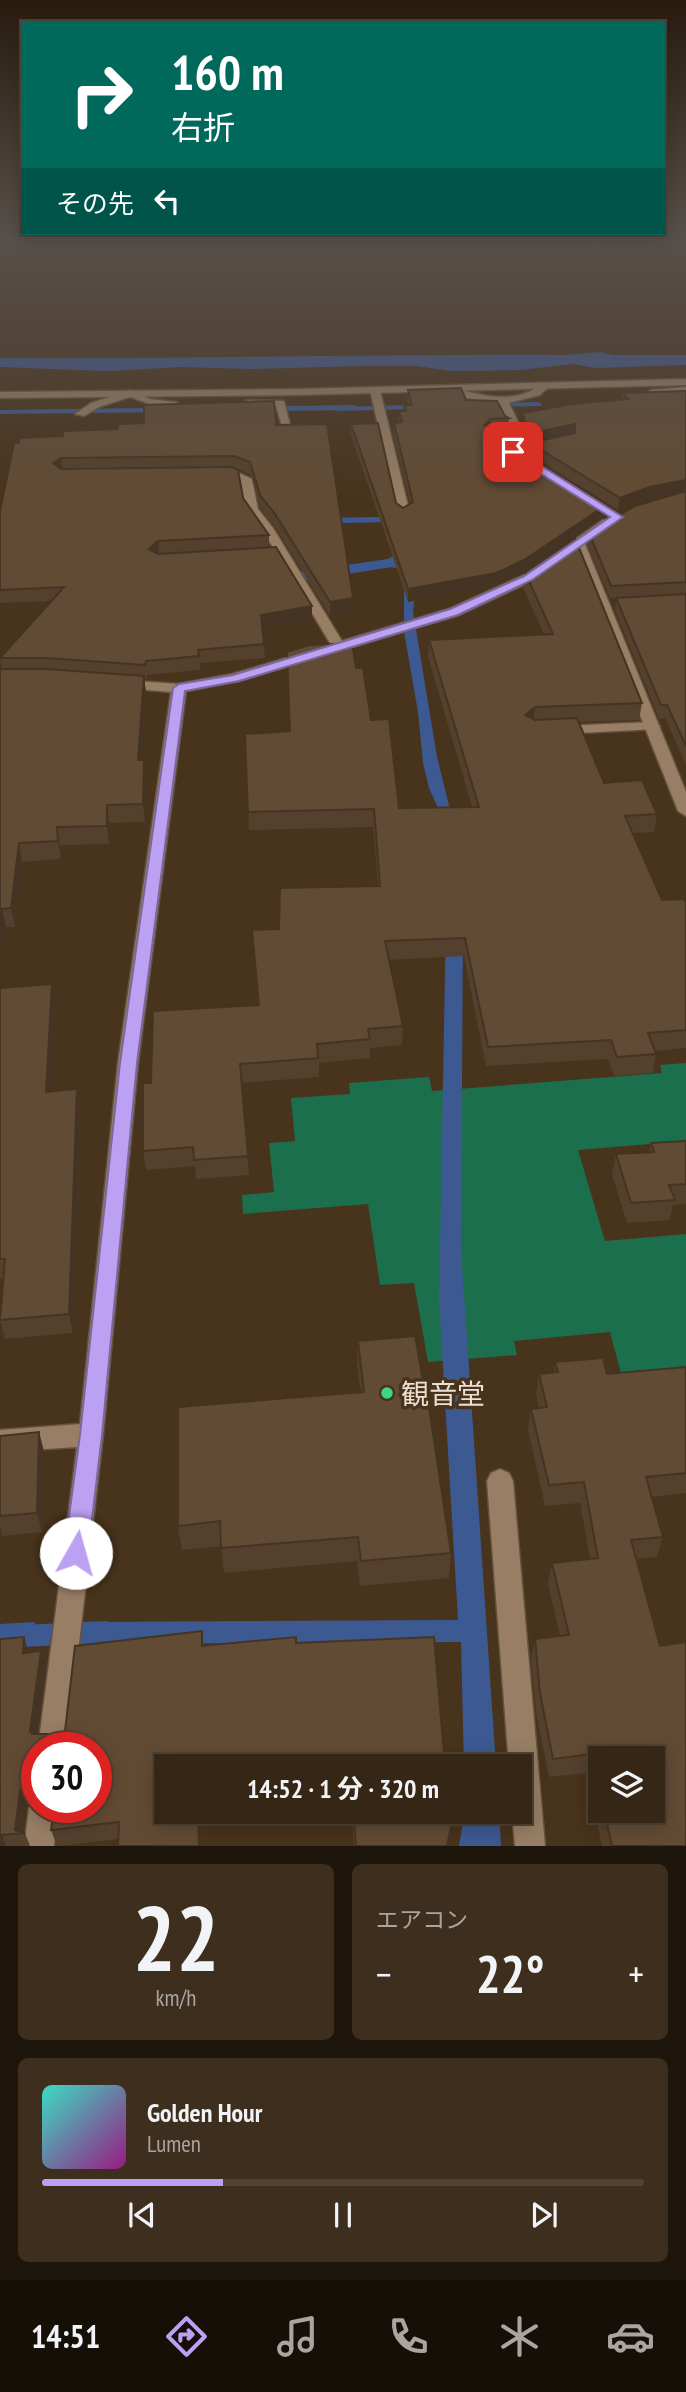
<!DOCTYPE html>
<html lang="ja">
<meta charset="utf-8">
<style>
body{margin:0;font-family:"PT Sans Narrow","Noto Sans JP",sans-serif;background:#3d2e1e;color:#f1f3f6;height:100vh;display:flex;flex-direction:column;font-size:26px;white-space:nowrap}
*{box-sizing:border-box;margin:0}
p{font-size:23px;color:#aaa5a0}
.icon{flex:none;width:38px;height:38px;fill:none;stroke:currentColor;stroke-width:2;stroke-linecap:round;stroke-linejoin:round}
.map{position:relative;height:1846px;overflow:hidden}
.details{display:flex;flex-direction:column;gap:18px;padding:18px;background:#1e150c;flex:1}
.details>*{flex:none}
.guide{position:absolute;left:21px;top:21px;width:644px;height:214px;border-radius:0px;box-shadow:0 4px 18px #0003,0 0 0 2px #504334;background:#00695c;color:#fff;overflow:hidden}
.buttons{position:absolute;left:588px;top:1746px;display:grid;gap:14px}
.buttons a{display:grid;place-items:center;width:77px;height:77px;border-radius:0px;background:#362615;box-shadow:0 4px 18px #0003,0 0 0 2px #504334;font-size:35px}
.speed{position:absolute;left:21px;top:1732px;display:flex;gap:14px;font-size:35px;font-weight:700;text-align:center}
.speed>*{display:grid;place-content:center;width:91px;height:91px;border-radius:50%;background:#362615;box-shadow:0 4px 18px #0003,0 0 0 2px #504334;line-height:1}
.speed .limit{border:10px solid #d22;background:#fff;color:#111}
.pin{position:absolute;display:grid;place-items:center;width:60px;height:60px;color:#fff;margin:-30px;border-radius:14px;box-shadow:0 4px 10px #0006}
.me{position:absolute;width:77px;margin:-38px;rotate:7deg;stroke-linejoin:round;filter:drop-shadow(0 0 5px #0008)}
.turn{display:flex;align-items:center;gap:24px;height:147px;padding:0 35px;font-size:32px}
.turn .icon{width:91px;height:91px;stroke-width:2.5}
.turn b{display:block;font-size:49px;line-height:60px}
.then{display:flex;align-items:center;height:66px;padding:0 35px;background:#0003;gap:14px;font-size:26px}
.big{font-size:52px;font-weight:700;line-height:1.1}
.details .widget{flex:1;display:flex;flex-direction:column;justify-content:center;gap:10px;min-width:0;padding:0 24px;border-radius:10px;background:#3d2e1e}
.details .dial{align-items:center;gap:0}
.dial b{font-size:91px;line-height:1}
.song{display:flex;align-items:center;gap:21px}
.cover{width:84px;height:84px;border-radius:10px;background:linear-gradient(135deg,hsl(170 70% 55%),hsl(310 70% 35%))}
.played{height:7px;border-radius:4px;background:linear-gradient(90deg,#bca0f2 30%,#504334 30%)}
.keys{display:flex;justify-content:space-around;direction:ltr}
.heat{display:flex;justify-content:space-between;align-items:center;font-size:38px;direction:ltr}
.details .tiles{flex:1;display:grid;gap:18px;grid-template-columns:1fr 1fr}
.widget:last-child{grid-column:span 2}
.trip{position:absolute;left:154px;top:1754px;width:378px;height:70px;border-radius:0px;background:#362615;box-shadow:0 4px 18px #0003,0 0 0 2px #504334;font-weight:700;line-height:70px;text-align:center}
.menu{display:flex;height:112px;justify-content:space-around;align-items:center;background:#160f08;color:#aaa5a0}
.menu .icon{width:49px;height:49px}
.menu .selected{color:#bca0f2}
.menu b{font-size:32px;color:#f1f3f6}
.map>svg:first-child{display:block}
.forest{fill:#1c6f4c}
.water{fill:#3c5a91}
.lines{fill:none;stroke-linecap:round;stroke-linejoin:round}
.stream{fill:#3c5a91;fill-rule:evenodd}
.service-casing{stroke:#63513e;stroke-width:3}
.minor-casing{stroke:#63513e;stroke-width:3}
.service{fill:#977e65;fill-rule:evenodd}
.minor{fill:#977e65;fill-rule:evenodd}
.wall{fill:#54402d;fill-rule:evenodd}
.shaded-wall{fill:#453424}
.building{fill:#624b34;stroke:#453424;stroke-width:2}
.route{fill:#bca0f2;stroke:#7a689d;stroke-width:2}
.poi-dot{fill:#3ed77d;stroke:#48331c;stroke-width:2.5}
.labels{text-anchor:middle;dominant-baseline:central;stroke-width:7;stroke-linejoin:round;paint-order:stroke}
.near-poi-label{font-size:28px;fill:#eddfd2;stroke:#48331c;text-anchor:start}
</style>
<div class="map">
<svg width="686" height="1846" viewBox="0 0 686 1846">
<rect width="100%" height="100%" fill="#48331c"/>
<path class="forest" d="M 686,1063 L 686,1141 L 578,1150 L 605,1241 L 686,1234 L 686,1371 L 622,1377 L 610,1332 L 514,1341 L 517,1355 L 428,1362 L 414,1283 L 380,1285 L 368,1204 L 243,1214 L 242,1195 L 274,1192 L 269,1143 L 295,1141 L 291,1098 L 350,1094 L 349,1083 L 429,1077 L 432,1091 L 662,1073 L 660,1065 Z"/>
<path class="water" d="M 600,352 L 614,355 L 686,355 L 686,365 L 596,368 L 573,364 L 520,370 L 452,371 L 416,366 L 363,366 L 251,369 L 181,367 L 107,371 L 0,367 L 0,358 C 188,359 376,354 564,355 Z
M 355,405 L 356,410 L 0,414 L 0,410 Z
M 374,517 L 407,518 L 415,595 L 413,611 L 437,757 L 456,834 L 686,913 L 463,923 L 461,1249 L 496,1766 L 464,1766 L 461,1642 L 88,1644 L 88,1622 L 458,1620 L 439,1300 L 446,919 L 440,812 L 429,788 L 423,763 L 418,712 L 404,632 L 404,585 L 398,569 L 392,567 L 284,584 L 277,575 L 388,559 L 395,555 L 397,522 L 283,524 L 275,519 Z
M 35,1622 L 31,1643 L 0,1644 L 0,1624 Z
M 465,1811 L 499,1811 L 501,1846 L 459,1846 Z"/>
<g class="lines">
<path class="stream" d="M 538,402 L 542,404 L 541,406 L 492,407 L 488,405 L 492,403 Z
M 408,405 L 412,407 L 411,409 L 338,411 L 334,409 L 338,407 Z
M 106,1621 L 114,1624 L 117,1632 L 114,1640 L 106,1643 L 0,1648 L 0,1626 Z"/>
<defs>
<path id="service" d="M 593,242 L 601,242 L 602,243 L 598,245 Z
M 541,384 L 550,386 L 540,395 L 509,403 L 524,434 L 519,437 L 502,437 L 502,433 L 512,431 L 499,403 L 466,398 L 443,389 L 448,386 C 478,395 515,406 541,384 Z
M 375,387 L 380,390 L 410,514 L 404,518 L 398,514 L 370,390 Z
M 686,387 L 686,393 L 651,396 L 646,393 L 651,390 Z
M 131,390 L 150,399 L 176,402 L 181,405 L 176,408 L 158,407 L 130,397 L 99,407 L 84,416 L 75,414 L 91,403 Z
M 249,400 L 284,401 L 292,432 L 283,430 L 276,406 L 245,405 L 245,401 Z
M 653,722 L 660,726 L 658,729 L 559,734 L 552,730 L 559,726 Z"/>
<path id="minor" d="M 686,379 L 686,385 L 297,395 L 0,398 L 0,392 L 297,389 Z
M 553,440 L 558,443 L 557,445 L 522,453 L 529,458 L 529,462 L 521,462 L 508,452 Z
M 235,471 L 252,479 L 258,509 L 273,528 L 342,641 L 449,609 L 524,575 L 603,520 L 611,520 L 611,526 L 585,544 L 686,792 L 686,816 L 678,811 L 575,551 L 532,581 L 459,615 L 239,681 L 186,691 L 138,1063 L 103,1435 L 67,1748 L 38,1748 L 77,1447 L 0,1452 L 0,1430 L 80,1424 L 118,1063 L 171,692 L 121,688 L 114,684 L 121,680 L 179,684 L 232,674 L 331,645 L 262,529 L 246,509 L 241,481 C 231,476 219,481 211,475 L 217,472 Z
M 500,1469 L 509,1473 L 513,1481 L 545,1846 L 515,1846 L 512,1811 L 520,1811 L 520,1766 L 509,1766 L 487,1481 L 491,1473 Z
M 37,1796 L 37,1808 L 59,1808 L 54,1846 L 24,1846 L 29,1808 Z"/>
</defs>
<use href="#service" class="service-casing"/>
<use href="#minor" class="minor-casing"/>
<use href="#service" class="service"/>
<use href="#minor" class="minor"/>
</g>
<path class="wall" d="M 408,390 L 466,400 L 509,418 L 508,429 L 498,429 L 500,430 L 523,426 L 523,413 L 622,399 L 622,393 L 686,391 L 686,765 L 665,718 L 659,719 L 615,610 L 616,598 L 610,598 L 587,545 L 589,533 L 680,492 L 647,498 L 618,510 L 529,454 L 530,445 L 515,448 L 604,517 L 523,573 L 495,585 L 408,602 L 351,435 L 351,424 L 396,503 L 403,508 L 410,503 L 393,434 L 394,423 L 399,423 L 399,411 L 404,411 L 404,405 L 409,405 L 407,400 Z
M 276,425 L 353,612 L 330,616 L 275,527 L 260,508 L 251,475 L 235,468 L 243,498 L 269,535 L 269,547 L 312,606 L 312,619 L 262,629 L 265,658 L 200,663 L 200,670 L 147,675 L 147,679 L 144,679 L 146,693 L 141,760 L 146,777 L 145,822 L 109,823 L 109,844 L 60,845 L 61,859 L 22,862 L 15,927 L 6,927 L 0,964 L 2,669 L 0,658 L 51,601 L 0,603 L 0,511 L 63,436 Z
M 525,572 L 642,703 L 639,720 L 579,722 L 604,783 L 657,814 L 654,832 L 633,833 L 662,900 L 686,903 L 686,1048 L 655,1051 L 656,1054 L 653,1073 L 614,1076 L 608,1059 L 486,1066 L 464,956 L 388,960 L 403,1026 L 402,1045 L 370,1048 L 370,1058 L 319,1063 L 319,1077 L 241,1083 L 249,1175 L 196,1179 L 195,1166 L 146,1170 L 143,1151 L 151,1083 L 258,1005 L 252,930 L 279,929 L 378,886 L 373,827 L 249,830 L 245,734 L 290,731 L 356,668 L 371,720 L 399,808 L 472,807 L 428,656 L 429,640 L 544,634 L 523,588 Z
M 52,984 L 55,1003 L 51,1091 L 77,1089 L 80,1109 L 73,1333 L 5,1339 L 0,1320 L 3,1278 L 0,1279 L 0,988 Z
M 686,1141 L 686,1204 L 673,1205 L 670,1220 L 627,1223 L 612,1175 L 616,1154 L 649,1152 L 651,1143 Z
M 358,1341 L 451,1553 L 449,1578 L 360,1586 L 357,1561 L 224,1573 L 221,1546 L 182,1550 L 178,1526 L 361,1392 L 357,1367 Z
M 555,1362 L 607,1374 L 686,1367 L 686,1493 L 652,1497 L 663,1537 L 657,1557 L 637,1559 L 686,1846 L 602,1846 L 586,1773 L 549,1777 L 536,1712 L 531,1659 L 535,1639 L 560,1636 L 548,1584 L 552,1563 L 590,1558 L 580,1503 L 545,1506 L 528,1430 L 531,1409 L 539,1408 L 536,1395 L 539,1374 L 554,1372 ZM 600,1759 L 653,1811 L 600,1811 Z
M 39,1432 L 44,1452 L 42,1532 L 2,1536 L 1,1563 L 0,1563 L 0,1436 Z
M 202,1631 L 204,1646 L 296,1643 L 445,1766 L 166,1766 L 166,1811 L 200,1811 L 201,1846 L 118,1846 L 118,1839 L 57,1846 L 51,1830 L 96,1808 L 37,1748 L 37,1797 L 36,1795 L 26,1808 L 23,1832 L 25,1833 L 30,1846 L 0,1846 L 24,1637 L 28,1652 L 46,1668 L 37,1734 L 62,1734 Z
M 351,1811 L 454,1811 L 449,1846 L 354,1846 Z"/>
<path class="shaded-wall" d="M 490,419 L 490,430 L 484,425 Z
M 575,424 L 574,435 L 530,443 L 530,445 L 507,449 L 508,438 Z
M 61,458 L 63,470 L 53,463 Z
M 686,480 L 686,491 L 647,498 L 618,510 L 620,498 L 649,487 Z
M 606,505 L 604,517 L 523,573 L 495,585 L 408,602 L 408,589 Z
M 158,541 L 159,554 L 149,549 Z
M 353,598 L 353,612 L 330,616 L 330,602 Z
M 312,606 L 312,619 L 261,629 L 261,615 Z
M 144,676 L 146,693 L 140,778 L 138,760 Z
M 535,707 L 533,724 L 525,715 Z
M 144,760 L 146,777 L 145,822 L 143,804 Z
M 107,805 L 109,823 L 109,844 L 107,826 Z
M 57,827 L 60,845 L 61,859 L 58,841 Z
M 19,843 L 22,862 L 15,927 L 11,908 Z
M 2,909 L 6,927 L 0,964 L 0,921 Z
M 52,984 L 55,1003 L 50,1111 L 46,1092 Z
M 77,1089 L 80,1109 L 73,1333 L 69,1314 Z
M 39,1432 L 44,1452 L 42,1532 L 37,1513 Z
M 0,1527 L 2,1536 L 1,1563 L 0,1558 Z
M 24,1637 L 29,1655 L 23,1653 Z
M 41,1651 L 46,1668 L 35,1748 L 30,1731 Z
M 31,1777 L 36,1795 L 26,1808 L 23,1833 L 15,1830 L 20,1791 Z
M 198,1811 L 200,1811 L 201,1846 L 199,1846 Z
M 454,1813 L 449,1846 L 447,1846 Z
M 2,1835 L 6,1846 L 1,1846 Z"/>
<path class="building" d="M 461,388 L 466,400 L 497,401 L 505,416 L 509,418 L 490,419 L 484,425 L 500,430 L 526,425 L 523,413 L 572,404 L 629,399 L 622,393 L 686,391 L 686,480 L 649,487 L 620,498 L 530,443 L 575,433 L 575,424 L 508,438 L 507,443 L 606,505 L 524,560 L 496,573 L 408,589 L 351,424 L 378,423 L 396,503 L 403,508 L 413,502 L 394,423 L 402,422 L 399,411 L 406,411 L 404,405 L 412,405 L 408,390 Z
M 274,401 L 276,425 L 327,424 L 353,598 L 330,602 L 275,514 L 260,495 L 250,462 L 234,456 L 61,458 L 53,463 L 61,469 L 232,467 L 238,470 L 243,498 L 269,535 L 158,541 L 149,549 L 158,554 L 276,547 L 312,606 L 261,615 L 264,644 L 198,650 L 199,656 L 146,661 L 145,665 L 47,658 L 0,658 L 64,587 L 0,590 L 0,511 L 14,443 L 19,443 L 20,438 L 63,436 L 63,431 L 118,429 L 118,424 L 144,423 L 144,405 Z
M 686,491 L 686,582 L 611,586 L 589,533 L 635,506 Z
M 575,538 L 642,703 L 535,707 L 525,715 L 535,720 L 577,718 L 604,783 L 642,780 L 657,814 L 625,816 L 662,900 L 684,899 L 686,903 L 686,1030 L 648,1033 L 656,1054 L 617,1057 L 611,1040 L 488,1047 L 465,938 L 385,941 L 403,1026 L 368,1029 L 370,1039 L 317,1044 L 318,1058 L 240,1064 L 248,1156 L 194,1160 L 193,1147 L 143,1151 L 143,1083 L 151,1083 L 153,1011 L 259,1005 L 252,930 L 279,929 L 280,888 L 380,886 L 374,809 L 248,812 L 245,734 L 290,731 L 287,652 L 309,645 L 352,643 L 356,668 L 363,668 L 371,720 L 389,719 L 399,808 L 479,807 L 429,640 L 553,634 L 525,572 Z
M 686,594 L 686,746 L 667,705 L 661,705 L 616,598 Z
M 0,669 L 46,669 L 144,676 L 138,760 L 144,760 L 143,804 L 107,805 L 107,826 L 57,827 L 58,841 L 19,843 L 11,908 L 2,909 L 0,921 Z
M 52,984 L 46,1092 L 77,1089 L 69,1314 L 0,1320 L 5,1259 L 0,1259 L 0,988 Z
M 686,1141 L 686,1184 L 669,1185 L 675,1200 L 631,1203 L 616,1154 L 654,1152 L 651,1143 Z
M 415,1336 L 424,1387 L 426,1387 L 451,1553 L 361,1561 L 358,1537 L 221,1548 L 220,1521 L 178,1526 L 178,1407 L 364,1392 L 358,1341 Z
M 603,1358 L 607,1374 L 686,1367 L 686,1473 L 646,1477 L 663,1537 L 631,1540 L 660,1646 L 686,1642 L 686,1846 L 612,1846 L 604,1811 L 653,1811 L 653,1759 L 600,1759 L 600,1795 L 591,1754 L 553,1759 L 540,1693 L 535,1639 L 569,1635 L 552,1563 L 598,1558 L 584,1482 L 549,1485 L 531,1409 L 547,1407 L 539,1374 L 558,1372 L 555,1362 Z
M 39,1432 L 37,1513 L 0,1516 L 0,1436 Z
M 202,1631 L 202,1646 L 296,1637 L 296,1643 L 434,1637 L 445,1766 L 349,1766 L 348,1761 L 311,1766 L 166,1766 L 166,1811 L 198,1811 L 199,1846 L 118,1846 L 119,1822 L 51,1830 L 54,1808 L 96,1808 L 96,1748 L 37,1748 L 37,1789 L 34,1789 L 34,1780 L 31,1777 L 20,1791 L 15,1830 L 25,1833 L 2,1835 L 1,1846 L 0,1846 L 0,1639 L 24,1637 L 23,1653 L 41,1651 L 30,1731 L 32,1734 L 62,1734 L 65,1731 L 75,1646 Z
M 353,1811 L 454,1811 L 454,1813 L 447,1846 L 356,1846 Z"/>
<linearGradient id="sky" x2="0" y2="1"><stop stop-color="#281c0f"/><stop offset="0.48" stop-color="#58504b"/><stop offset="1" stop-color="#58504b" stop-opacity="0"/></linearGradient>
<rect width="686" height="500" fill="url(#sky)"/>
<path class="route" d="M 509,450 L 516,450 L 623,517 L 532,580 L 458,615 L 239,681 L 185,691 L 137,1063 L 102,1435 L 88,1553 L 84,1561 L 76,1565 L 67,1561 L 64,1553 L 80,1435 L 120,1063 L 173,688 L 179,684 L 233,675 L 450,609 L 524,576 L 610,517 L 509,454 Z"/>
<circle class="poi-dot" cx="387" cy="1393" r="7"/>
<g class="labels">
<g class="near-poi-label">
<text x="401" y="1393">観音堂</text>
</g>
</g>
</svg>
<div class="buttons">
<a><svg class="icon" aria-label="layers" viewBox="0 0 24 24"><path d="M12 4l9 5-9 5-9-5zM3 14l9 5 9-5"/></svg></a>
</div>
<div class="speed"><div class="limit">30</div></div>
<div class="pin" style="left:513px;top:452px;background:#d93025"><svg class="icon" aria-label="arrive" viewBox="0 0 24 24"><path d="M6 21V4h12l-3 4 3 4H6"/></svg></div>
<svg class="me" style="left:76px;top:1553px" viewBox="-20 -20 40 40"><circle r="19" fill="#fff"/><path d="M0-13L10 11 0 6-10 11z" fill="#bca0f2"/></svg>
<div class="trip">14:52 · 1 分 · 320 m</div>
<div class="guide">
<div class="turn"><svg class="icon" aria-label="right" viewBox="0 0 24 24"><path d="M7 20v-9h11M14 6l5 5-5 5"/></svg><div><b>160 m</b>右折</div></div>
<div class="then">その先<svg class="icon" aria-label="left" viewBox="0 0 24 24"><path d="M17 20v-9H6M10 6l-5 5 5 5"/></svg></div>
</div>
</div>
<section class="details">
<div class="tiles">
<div class="widget dial"><b>22</b><p>km/h</p></div>
<div class="widget"><p>エアコン</p>
<div class="heat"><a>−</a><b class="big">22°</b><a>+</a></div>
</div>
<div class="widget">
<div class="song"><i class="cover"></i><div><b>Golden Hour</b><p>Lumen</p></div></div>
<div class="played"></div>
<div class="keys"><svg class="icon" aria-label="previous" viewBox="0 0 24 24"><path d="M18 5L8 12l10 7zM5 5v14"/></svg><svg class="icon" aria-label="pause" viewBox="0 0 24 24"><path d="M8 5v14M16 5v14"/></svg><svg class="icon" aria-label="next" viewBox="0 0 24 24"><path d="M6 5l10 7-10 7zM19 5v14"/></svg></div>
</div>
</div>
</section>
<nav class="menu">
<b>14:51</b>
<svg class="icon selected" aria-label="directions" viewBox="0 0 24 24"><path d="M12 3l9 9-9 9-9-9zM9 14v-3h6M13 9l2 2-2 2"/></svg>
<svg class="icon" aria-label="music" viewBox="0 0 24 24"><path d="M9 18V5l10-2v13"/><circle cx="6" cy="18" r="3"/><circle cx="16" cy="16" r="3"/></svg>
<svg class="icon" aria-label="phone" viewBox="0 0 24 24"><path d="M5 4h4l2 5-3 2q2 4 5 5l2-3 5 2v4C11 20 4 13 5 4z"/></svg>
<svg class="icon" aria-label="climate" viewBox="0 0 24 24"><path d="M12 3v18M4 7l16 10M4 17L20 7"/></svg>
<svg class="icon" aria-label="car" viewBox="0 0 24 24"><path d="M5 17H2v-5l4-1 3-4h7l3 4 3 1v5h-3M9 17h6M6 11h13"/><circle cx="7" cy="17" r="2"/><circle cx="17" cy="17" r="2"/></svg>
</nav>
